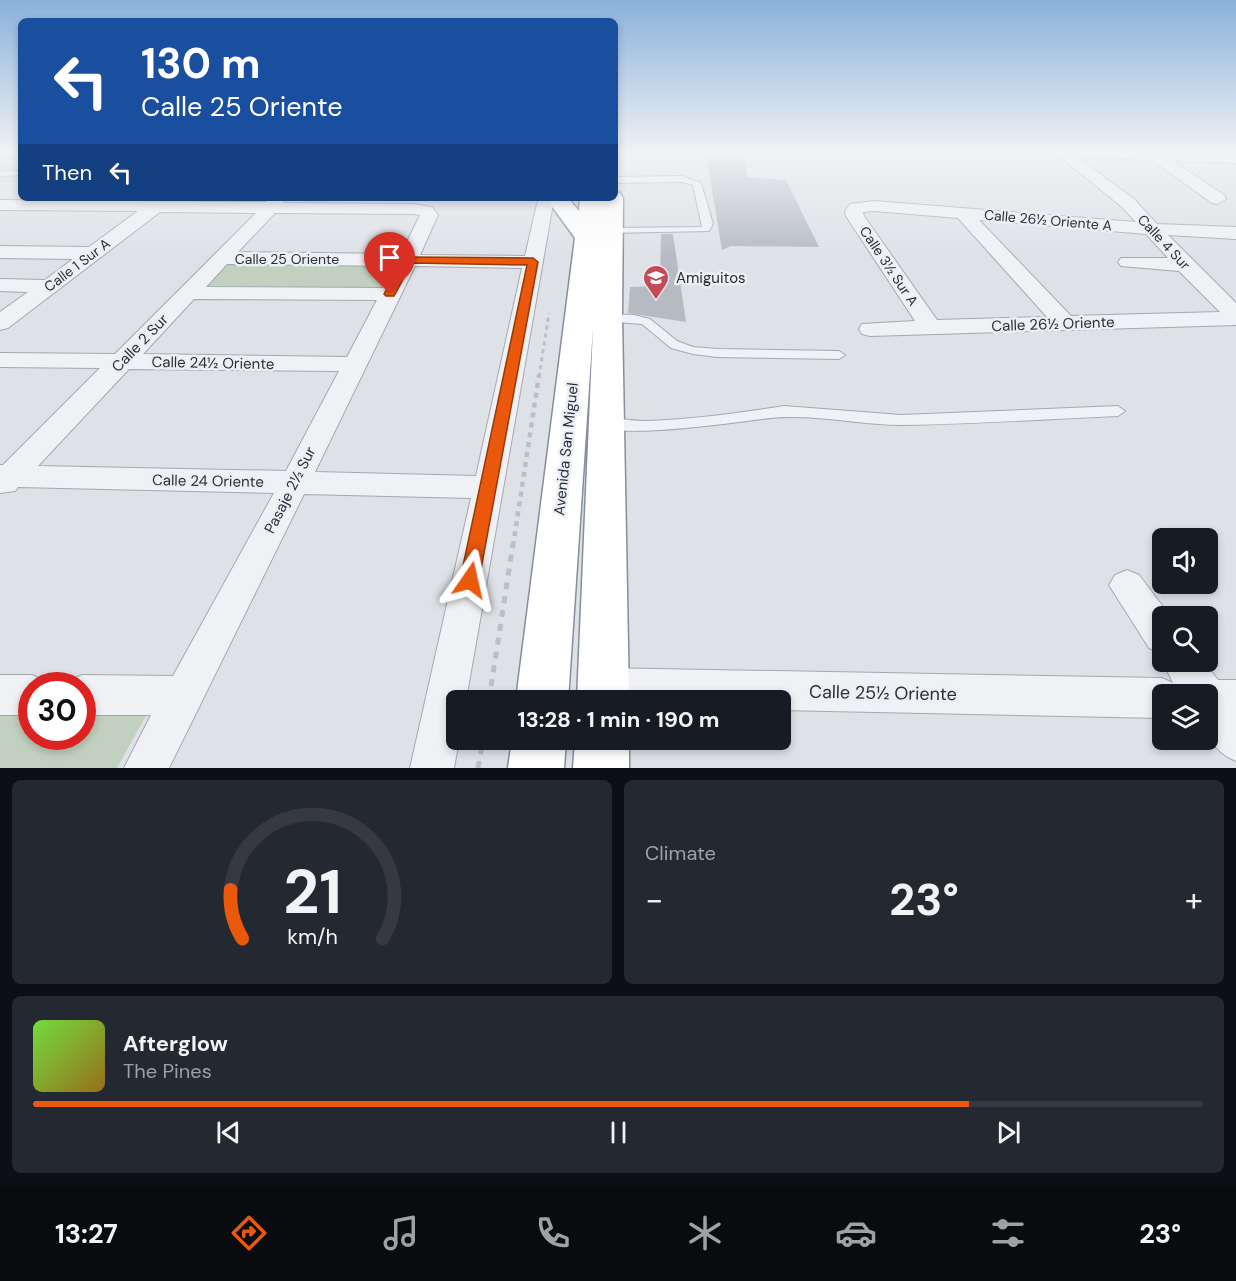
<!DOCTYPE html>
<meta charset="utf-8">
<style>
body{margin:0;font-family:"DM Sans",sans-serif;background:#242831;color:#f1f3f6;height:100vh;display:flex;flex-direction:column;font-size:22px;white-space:nowrap}
*{box-sizing:border-box;margin:0}
p{font-size:20px;color:#9ea1a6}
.icon{flex:none;width:33px;height:33px;fill:none;stroke:currentColor;stroke-width:2;stroke-linecap:round;stroke-linejoin:round}
.map{position:relative;height:768px;overflow:hidden}
.panel{display:flex;flex-direction:column;gap:12px;padding:12px;background:#0d0f14;flex:1}
.panel>*{flex:none}
.banner{position:absolute;left:18px;top:18px;width:600px;height:183px;border-radius:9px;box-shadow:0 3px 9px #0003;background:#1a4fa0;color:#fff;overflow:hidden}
.controls{position:absolute;left:1152px;top:528px;display:grid;gap:12px}
.controls a{display:grid;place-items:center;width:66px;height:66px;border-radius:9px;background:#171b24;box-shadow:0 3px 9px #0003;font-size:30px}
.speed{position:absolute;left:18px;top:672px;display:flex;gap:12px;font-size:30px;font-weight:700;text-align:center}
.speed>*{display:grid;place-content:center;width:78px;height:78px;border-radius:50%;background:#171b24;box-shadow:0 3px 9px #0003;line-height:1}
.speed .limit{border:9px solid #d22;background:#fff;color:#111}
.pin{position:absolute;display:grid;place-items:center;width:51px;height:51px;color:#fff;margin:-62px -26px;border-radius:50% 50% 50% 0;rotate:-45deg;box-shadow:0 0 6px #0007}
.pin .icon{rotate:45deg}
.me{position:absolute;width:66px;margin:-33px;rotate:11deg;stroke-linejoin:round;filter:drop-shadow(0 0 4px #0008)}
.turn{display:flex;align-items:center;gap:21px;height:126px;padding:0 24px;font-size:27px}
.turn .icon{width:78px;height:78px;stroke-width:2.5}
.turn b{display:block;font-size:42px;line-height:51px}
.then{display:flex;align-items:center;height:57px;padding:0 24px;background:#0003;gap:12px;font-size:22px}
.big{font-size:45px;font-weight:700;line-height:1.1}
.panel .widget{flex:1;display:flex;flex-direction:column;justify-content:center;gap:9px;min-width:0;padding:0 21px;border-radius:9px;background:#242831}
.panel .dial{align-items:center;gap:0}
.dial svg{height:156px;overflow:visible;fill:none;stroke:#363941;stroke-width:7;stroke-linecap:round;text-anchor:middle}
.dial text{fill:#f1f3f6;stroke:none}
.song{display:flex;align-items:center;gap:18px}
.cover{width:72px;height:72px;border-radius:9px;background:linear-gradient(135deg,hsl(100 70% 55%),hsl(40 70% 35%))}
.played{height:6px;border-radius:3px;background:linear-gradient(90deg,#ea580c 80%,#363941 80%)}
.keys{display:flex;justify-content:space-around;direction:ltr}
.heat{display:flex;justify-content:space-between;align-items:center;font-size:33px;direction:ltr}
.panel .tiles{flex:1;display:grid;gap:12px;grid-template-columns:1fr 1fr}
.widget:last-child{grid-column:span 2}
.trip{position:absolute;left:446px;top:690px;width:345px;height:60px;border-radius:9px;background:#171b24;box-shadow:0 3px 9px #0003;font-weight:700;line-height:60px;text-align:center}
.tabs{display:flex;height:96px;justify-content:space-around;align-items:center;background:#090b0e;color:#9ea1a6}
.tabs .icon{width:42px;height:42px}
.tabs .on{color:#ea580c}
.tabs b{font-size:27px;color:#f1f3f6}
.map>svg:first-child{display:block}
.built{fill:#ccd0d8}
.green{fill:#c2d0bf}
.building{fill:#b5bac3}
.lines{fill:none;stroke-linecap:round;stroke-linejoin:round}
.lane-casing{stroke:#a4a8b0;stroke-width:2}
.street-casing{stroke:#a4a8b0;stroke-width:2}
.highway-casing{stroke:#868d9c;stroke-width:3}
.path-far2{stroke:#bcbec5;stroke-width:3;stroke-dasharray:4 4;stroke-linecap:butt}
.path-far1{stroke:#bcbec5;stroke-width:4.5;stroke-dasharray:5 5;stroke-linecap:butt}
.path{stroke:#bcbec5;stroke-width:5;stroke-dasharray:7 7;stroke-linecap:butt}
.lane{fill:#f0f1f5;fill-rule:evenodd}
.street{fill:#f0f1f5;fill-rule:evenodd}
.highway{fill:#fff;fill-rule:evenodd}
.route{fill:#ea580c;stroke:#983908;stroke-width:1.5}
.labels{text-anchor:middle;dominant-baseline:central;stroke-width:5;stroke-linejoin:round;paint-order:stroke}
.far-street-label{font-size:14px;fill:#282e3c;stroke:#edeff4}
.poi-label{font-size:15px;fill:#282e3c;stroke:#edeff4;text-anchor:start}
.street-label{font-size:15px;fill:#282e3c;stroke:#edeff4}
.near-street-label{font-size:18px;fill:#282e3c;stroke:#edeff4}
</style>
<div class="map">
<svg width="1236" height="768" viewBox="0 0 1236 768">
<rect width="100%" height="100%" fill="#dee1e6"/>
<path class="built" d="M 0,151 L 21,151 L 21,182 L 0,182 Z"/>
<path class="green" d="M 225,263 L 395,265 L 382,288 L 203,287 Z
M 0,713 L 31,714 L 32,736 L 82,736 L 83,714 L 147,714 L 117,768 L 0,768 Z"/>
<path class="building" d="M 706,154 L 744,155 L 747,177 L 786,180 L 819,247 L 731,246 L 722,250 Z
M 661,234 L 673,234 L 686,322 L 628,313 L 630,287 L 660,286 Z"/>
<g class="lines">
<defs>
<path id="lane" d="M 21,171 L 21,175 L 0,176 L 0,172 Z
M 682,176 L 701,183 L 713,224 L 709,231 L 608,233 L 608,229 L 611,228 L 702,227 L 693,185 L 682,182 L 615,183 L 615,177 Z
M 608,314 L 634,315 L 650,319 L 677,341 L 693,347 L 717,349 L 839,351 L 845,355 L 839,359 L 717,357 L 693,354 L 671,348 L 642,324 L 604,321 L 602,318 L 604,315 Z
M 784,406 L 901,415 L 1118,406 L 1125,411 L 1118,416 C 1047,419 975,424 903,425 C 855,425 810,412 762,419 C 739,422 611,440 600,425 C 607,415 632,421 644,421 C 691,420 738,413 784,406 Z"/>
<path id="street" d="M 1053,151 L 1135,151 L 1236,155 L 1236,163 L 1173,161 L 1224,195 L 1226,199 L 1218,204 L 1212,203 L 1152,160 L 1077,157 L 1134,199 L 1157,224 L 1236,227 L 1236,239 L 1168,235 L 1236,303 L 1236,325 L 870,336 L 862,334 L 859,329 L 862,324 L 915,321 L 846,216 L 845,211 L 850,204 L 874,201 L 1136,222 L 1122,207 ZM 874,211 L 958,218 L 1047,317 L 937,320 L 864,216 L 863,212 ZM 979,220 L 1146,234 L 1168,258 L 1121,258 L 1118,262 L 1121,266 L 1179,271 L 1220,312 L 1071,316 Z
M 270,198 L 283,198 L 284,203 L 414,204 L 432,207 L 438,215 L 420,255 L 525,256 L 537,204 L 539,200 L 551,200 L 553,204 L 466,700 L 456,700 L 456,740 L 459,740 L 454,768 L 410,768 L 471,498 L 304,494 L 169,768 L 124,768 L 151,715 L 82,715 L 82,686 L 66,686 L 68,681 L 82,675 L 173,676 L 274,493 L 18,487 L 15,491 L 0,493 L 0,465 L 3,465 L 100,368 L 0,367 L 0,353 L 115,354 L 256,213 L 160,212 L 8,328 L 0,330 L 0,312 L 28,292 L 0,291 L 0,279 L 45,280 L 73,259 L 0,258 L 0,246 L 89,247 L 138,211 L 0,210 L 0,200 L 266,202 ZM 275,213 L 414,214 L 420,215 L 401,254 L 238,252 ZM 227,264 L 395,266 L 383,288 L 206,287 ZM 415,266 L 522,268 L 476,476 L 315,472 ZM 194,299 L 377,300 L 347,357 L 143,354 ZM 129,369 L 339,371 L 286,471 L 38,466 Z
M 1127,570 L 1139,575 L 1170,616 L 1162,616 L 1162,653 L 1149,648 L 1109,585 L 1115,575 Z
M 1162,660 L 1204,662 L 1218,680 L 1236,680 L 1236,761 C 1203,747 1208,726 1208,694 L 1162,694 L 1162,718 L 780,710 L 780,700 L 589,700 L 583,687 L 589,673 L 603,668 L 1162,678 L 1173,683 Z
M 0,675 L 32,675 L 46,681 L 48,686 L 32,686 L 32,715 L 0,715 Z"/>
<path id="highway" d="M 615,192 L 620,193 L 623,198 L 622,318 L 629,700 L 577,700 L 593,328 L 568,700 L 516,700 L 575,238 L 546,198 L 568,198 L 579,211 L 580,198 L 615,198 Z
M 512,740 L 566,740 L 564,768 L 508,768 Z
M 575,740 L 629,740 L 629,768 L 573,768 Z"/>
</defs>
<use href="#lane" class="lane-casing"/>
<use href="#street" class="street-casing"/>
<use href="#highway" class="highway-casing"/>
<path class="path-far2" d="M 539,377 L 549,313"/>
<path class="path-far1" d="M 513,546 L 539,375"/>
<path class="path" d="M 489,700 L 513,544
M 478,768 L 483,740"/>
<use href="#lane" class="lane"/>
<use href="#street" class="street"/>
<use href="#highway" class="highway"/>
</g>
<linearGradient id="sky" x2="0" y2="1"><stop stop-color="#89b1da"/><stop offset="0.59" stop-color="#f0f2f4"/><stop offset="1" stop-color="#f0f2f4" stop-opacity="0"/></linearGradient>
<rect width="1236" height="258" fill="url(#sky)"/>
<path class="route" d="M 408,257 L 533,258 L 538,262 L 479,580 L 476,586 L 470,588 L 463,586 L 460,580 L 527,265 L 412,263 L 394,296 L 386,296 L 384,294 L 403,260 Z"/>
<defs>
<symbol id="school-pin" viewBox="-11 -11 22 30"><path d="M0 17L-7.5 6A9.5 9.5 0 1 1 7.5 6Z" fill="#c44a55" stroke="#edeff4"/><path d="M0-5L7-2L0 1L-7-2ZM-4 1L0 2.5L4 1V4Q0 6-4 4Z" fill="#fff"/></symbol>
</defs>
<g fill-rule="evenodd">
<use href="#school-pin" x="641" y="263" width="30" height="40"/>
</g>
<g class="labels">
<g class="far-street-label">
<text transform="translate(1048 220) rotate(5)">Calle 26½ Oriente A</text>
<text transform="translate(1164 242) rotate(47)">Calle 4 Sur</text>
<text x="287" y="259">Calle 25 Oriente</text>
<text transform="translate(77 265) rotate(-37)">Calle 1 Sur A</text>
<text transform="translate(889 266) rotate(56)">Calle 3½ Sur A</text>
</g>
<g class="poi-label">
<text x="676" y="278">Amiguitos</text>
</g>
<g class="street-label">
<text transform="translate(1053 324) rotate(-2)">Calle 26½ Oriente</text>
<text transform="translate(140 343) rotate(-46)">Calle 2 Sur</text>
<text transform="translate(213 363) rotate(1)">Calle 24½ Oriente</text>
<text transform="translate(566 449) rotate(-84)">Avenida San Miguel</text>
<text transform="translate(208 481) rotate(1)">Calle 24 Oriente</text>
<text transform="translate(290 490) rotate(-63)">Pasaje 2½ Sur</text>
</g>
<g class="near-street-label">
<text transform="translate(883 693) rotate(1)">Calle 25½ Oriente</text>
</g>
</g>
</svg>
<div class="controls">
<a><svg class="icon" aria-label="sound" viewBox="0 0 24 24"><path d="M4 9h4l5-4v14l-5-4H4zM17 9q2 3 0 6"/></svg></a>
<a><svg class="icon" aria-label="search" viewBox="0 0 24 24"><circle cx="10" cy="10" r="6"/><path d="M15 15l6 6"/></svg></a>
<a><svg class="icon" aria-label="layers" viewBox="0 0 24 24"><path d="M12 4l9 5-9 5-9-5zM3 14l9 5 9-5"/></svg></a>
</div>
<div class="speed"><div class="limit">30</div></div>
<div class="pin" style="left:390px;top:294px;background:#d93025"><svg class="icon" aria-label="arrive" viewBox="0 0 24 24"><path d="M6 21V4h12l-3 4 3 4H6"/></svg></div>
<svg class="me" style="left:470px;top:580px" viewBox="-20 -20 40 40"><path d="M0-17L14 15 0 8-14 15z" fill="#ea580c" stroke="#fff" stroke-width="4"/></svg>
<div class="trip">13:28 · 1 min · 190 m</div>
<div class="banner">
<div class="turn"><svg class="icon" aria-label="left" viewBox="0 0 24 24"><path d="M17 20v-9H6M10 6l-5 5 5 5"/></svg><div><b>130 m</b>Calle 25 Oriente</div></div>
<div class="then">Then<svg class="icon" aria-label="left" viewBox="0 0 24 24"><path d="M17 20v-9H6M10 6l-5 5 5 5"/></svg></div>
</div>
</div>
<section class="panel">
<div class="tiles">
<div class="widget dial"><svg viewBox="0 0 100 80">
<path d="M14 69A42 42 0 1 1 86 69"/>
<path d="M14 69A42 42 0 0 1 8 44" stroke="#ea580c"/>
<text x="50" y="56" font-size="32" font-weight="700">21</text>
<text x="50" y="72" font-size="11">km/h</text>
</svg></div>
<div class="widget"><p>Climate</p>
<div class="heat"><a>−</a><b class="big">23°</b><a>+</a></div>
</div>
<div class="widget">
<div class="song"><i class="cover"></i><div><b>Afterglow</b><p>The Pines</p></div></div>
<div class="played"></div>
<div class="keys"><svg class="icon" aria-label="previous" viewBox="0 0 24 24"><path d="M18 5L8 12l10 7zM5 5v14"/></svg><svg class="icon" aria-label="pause" viewBox="0 0 24 24"><path d="M8 5v14M16 5v14"/></svg><svg class="icon" aria-label="next" viewBox="0 0 24 24"><path d="M6 5l10 7-10 7zM19 5v14"/></svg></div>
</div>
</div>
</section>
<nav class="tabs">
<b>13:27</b>
<svg class="icon on" aria-label="directions" viewBox="0 0 24 24"><path d="M12 3l9 9-9 9-9-9zM9 14v-3h6M13 9l2 2-2 2"/></svg>
<svg class="icon" aria-label="music" viewBox="0 0 24 24"><path d="M9 18V5l10-2v13"/><circle cx="6" cy="18" r="3"/><circle cx="16" cy="16" r="3"/></svg>
<svg class="icon" aria-label="phone" viewBox="0 0 24 24"><path d="M5 4h4l2 5-3 2q2 4 5 5l2-3 5 2v4C11 20 4 13 5 4z"/></svg>
<svg class="icon" aria-label="climate" viewBox="0 0 24 24"><path d="M12 3v18M4 7l16 10M4 17L20 7"/></svg>
<svg class="icon" aria-label="car" viewBox="0 0 24 24"><path d="M5 17H2v-5l4-1 3-4h7l3 4 3 1v5h-3M9 17h6M6 11h13"/><circle cx="7" cy="17" r="2"/><circle cx="17" cy="17" r="2"/></svg>
<svg class="icon" aria-label="filters" viewBox="0 0 24 24"><path d="M4 7h16M4 17h16"/><circle cx="9" cy="7" r="2"/><circle cx="15" cy="17" r="2"/></svg>
<b>23°</b>
</nav>
